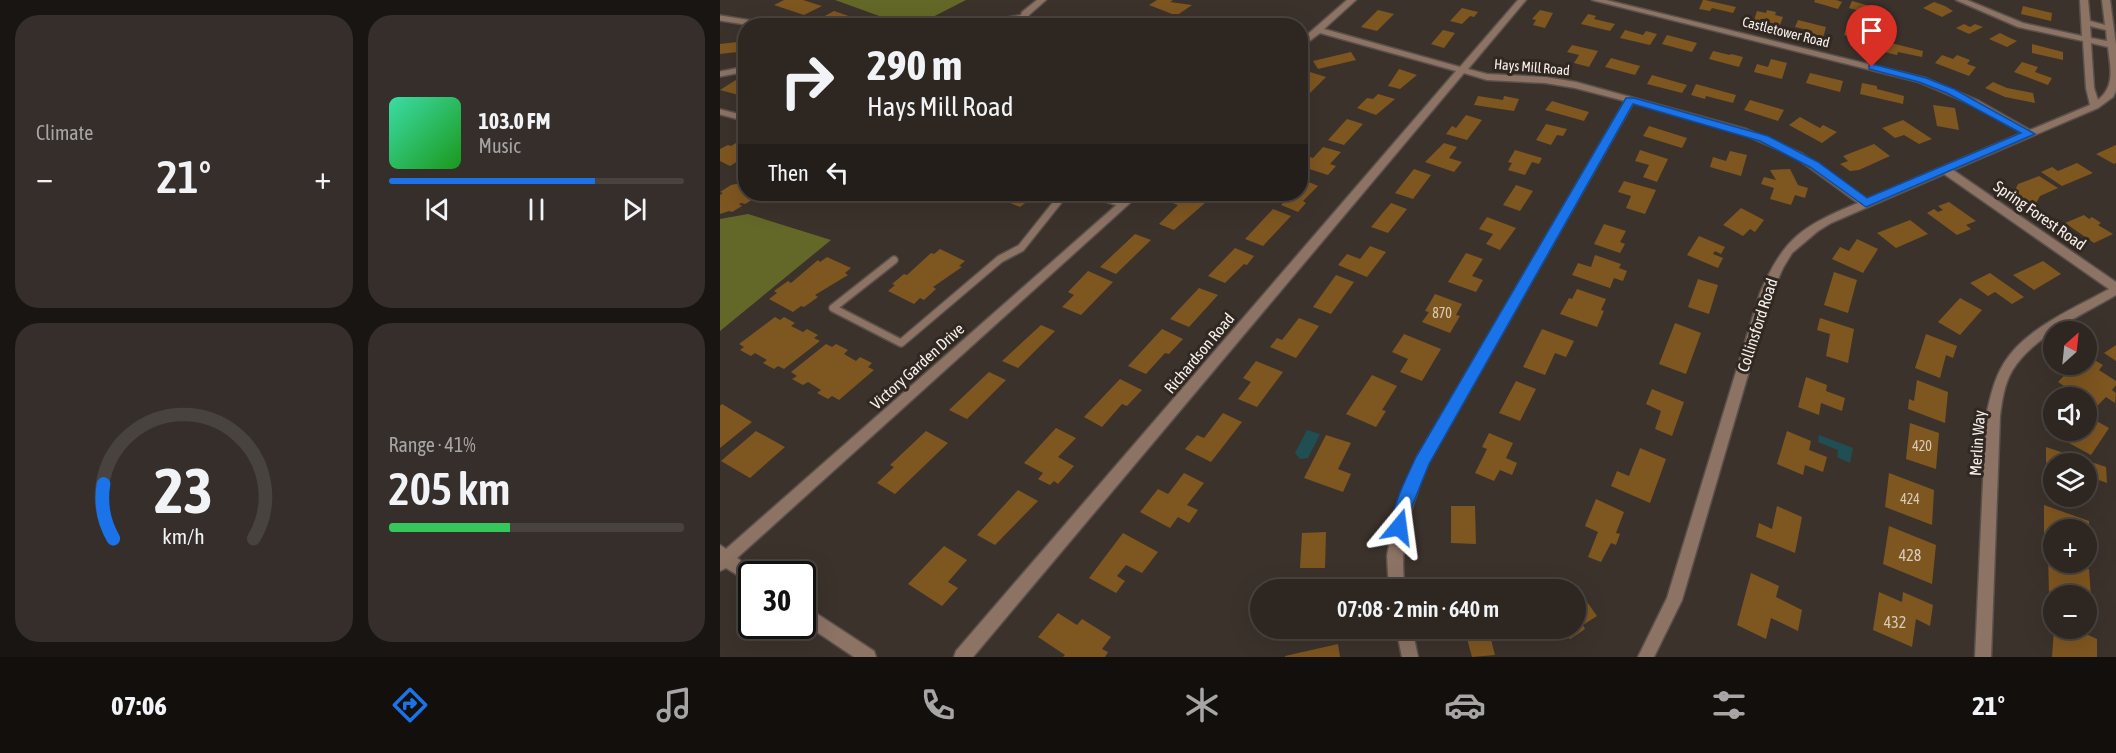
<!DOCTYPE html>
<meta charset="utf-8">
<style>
body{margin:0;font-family:"Asap Condensed",sans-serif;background:#352e2a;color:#f1f3f6;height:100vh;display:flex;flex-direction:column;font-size:22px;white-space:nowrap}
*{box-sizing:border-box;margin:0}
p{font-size:20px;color:#a7a5a5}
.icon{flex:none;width:33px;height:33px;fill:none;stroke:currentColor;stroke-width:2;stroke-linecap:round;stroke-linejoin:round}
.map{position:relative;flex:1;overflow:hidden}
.sheet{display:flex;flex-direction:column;gap:15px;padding:15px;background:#191512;width:720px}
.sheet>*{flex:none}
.hud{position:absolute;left:18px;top:18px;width:570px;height:183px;border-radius:24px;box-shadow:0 6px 24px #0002,0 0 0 2px #48433f;background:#2d2621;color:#f1f3f6;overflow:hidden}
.needle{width:39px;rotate:27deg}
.tools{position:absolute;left:1323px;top:321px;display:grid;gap:12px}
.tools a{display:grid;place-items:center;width:54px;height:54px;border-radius:50%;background:#2d2621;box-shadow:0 6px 24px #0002,0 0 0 2px #48433f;font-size:30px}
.speed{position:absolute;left:18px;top:561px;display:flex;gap:12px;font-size:30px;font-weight:700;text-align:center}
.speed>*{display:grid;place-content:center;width:78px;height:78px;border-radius:50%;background:#2d2621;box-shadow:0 6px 24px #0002,0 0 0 2px #48433f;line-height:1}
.speed .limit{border:3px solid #111;border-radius:9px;background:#fff;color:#111}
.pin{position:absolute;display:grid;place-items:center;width:51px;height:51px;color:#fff;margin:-62px -26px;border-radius:50% 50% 50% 0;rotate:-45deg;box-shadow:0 0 6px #0007}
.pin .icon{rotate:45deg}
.me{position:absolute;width:66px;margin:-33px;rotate:16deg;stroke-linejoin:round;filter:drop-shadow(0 0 4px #0008)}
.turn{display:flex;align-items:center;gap:21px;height:126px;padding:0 30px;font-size:27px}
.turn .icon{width:78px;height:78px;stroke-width:2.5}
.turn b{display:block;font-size:42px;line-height:51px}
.then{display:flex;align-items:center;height:57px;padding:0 30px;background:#0003;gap:12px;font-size:22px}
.big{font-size:45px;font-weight:600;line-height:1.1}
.sheet .widget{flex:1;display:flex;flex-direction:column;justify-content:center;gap:9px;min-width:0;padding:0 21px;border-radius:24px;background:#352e2a}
.sheet .dial{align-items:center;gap:0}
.dial svg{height:156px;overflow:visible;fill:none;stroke:#48433f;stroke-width:7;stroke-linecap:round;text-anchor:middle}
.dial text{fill:#f1f3f6;stroke:none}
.song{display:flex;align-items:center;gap:18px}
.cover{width:72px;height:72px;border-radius:9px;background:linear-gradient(135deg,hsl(160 70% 55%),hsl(120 70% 35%))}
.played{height:6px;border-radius:3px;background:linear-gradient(90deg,#1a73e8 70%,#48433f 70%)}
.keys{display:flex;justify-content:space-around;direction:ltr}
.heat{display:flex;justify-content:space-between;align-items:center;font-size:33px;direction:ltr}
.charge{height:9px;border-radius:4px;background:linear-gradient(90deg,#34c759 41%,#48433f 0)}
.sheet .tiles{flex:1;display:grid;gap:15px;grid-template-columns:repeat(2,1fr)}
.trip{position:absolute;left:530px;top:579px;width:336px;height:60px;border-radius:30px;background:#2d2621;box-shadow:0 6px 24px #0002,0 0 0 2px #48433f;font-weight:600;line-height:60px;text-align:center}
.tabs{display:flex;height:96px;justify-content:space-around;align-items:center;background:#120f0d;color:#a7a5a5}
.tabs .icon{width:42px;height:42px}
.tabs .active{color:#1a73e8}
.tabs b{font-size:27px;color:#f1f3f6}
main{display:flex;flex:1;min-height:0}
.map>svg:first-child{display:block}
.forest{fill:#636828}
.water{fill:#1f4f53}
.building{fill:#7e5620}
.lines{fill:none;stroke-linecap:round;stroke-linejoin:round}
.service-far1-casing{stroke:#5a504b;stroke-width:8}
.service-casing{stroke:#5a504b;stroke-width:10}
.minor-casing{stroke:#5a504b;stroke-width:3}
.service-far1{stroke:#8c7364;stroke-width:5}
.service{stroke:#8c7364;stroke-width:7}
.minor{fill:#8c7364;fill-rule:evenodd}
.route{fill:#1a73e8;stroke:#114b97;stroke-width:1.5}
.labels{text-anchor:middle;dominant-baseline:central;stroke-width:6;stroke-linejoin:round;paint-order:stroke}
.far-street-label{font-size:14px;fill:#f7f0ec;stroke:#312822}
.number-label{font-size:14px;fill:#d9cab9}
.street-label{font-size:16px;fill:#f7f0ec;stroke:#312822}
.near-number-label{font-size:16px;fill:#d9cab9}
</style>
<main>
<section class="sheet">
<div class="tiles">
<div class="widget"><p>Climate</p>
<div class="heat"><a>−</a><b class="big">21°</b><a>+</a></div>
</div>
<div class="widget">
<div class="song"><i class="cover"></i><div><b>103.0 FM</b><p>Music</p></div></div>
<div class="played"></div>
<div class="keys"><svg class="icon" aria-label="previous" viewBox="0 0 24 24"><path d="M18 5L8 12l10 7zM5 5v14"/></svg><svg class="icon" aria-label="pause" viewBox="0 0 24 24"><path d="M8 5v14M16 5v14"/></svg><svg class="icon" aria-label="next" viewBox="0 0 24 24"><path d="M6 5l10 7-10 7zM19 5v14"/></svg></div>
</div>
<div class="widget dial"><svg viewBox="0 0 100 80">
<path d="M14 69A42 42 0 1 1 86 69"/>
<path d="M14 69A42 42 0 0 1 9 41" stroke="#1a73e8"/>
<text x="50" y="56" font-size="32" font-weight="700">23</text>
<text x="50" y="72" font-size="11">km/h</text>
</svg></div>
<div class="widget"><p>Range · 41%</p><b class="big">205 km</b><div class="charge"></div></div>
</div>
</section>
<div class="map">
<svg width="1396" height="657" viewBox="0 0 1396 657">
<rect width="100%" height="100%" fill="#3c322c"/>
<path class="forest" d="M 115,0 L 246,0 L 197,25 L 187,26 Z
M 28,214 L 111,240 L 0,331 L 0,219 Z"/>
<path class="water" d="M 587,430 L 600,434 L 588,458 L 580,459 L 575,453 Z
M 1099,435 L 1133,448 L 1130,463 L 1117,457 L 1118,450 L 1098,442 Z"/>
<path class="building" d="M 64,0 L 83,0 L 102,6 L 84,15 L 54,5 Z
M 437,0 L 453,0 L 450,2 L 472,5 L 459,14 L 452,14 L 429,5 Z
M 983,0 L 985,0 L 1016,7 L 1013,13 L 992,8 L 990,11 L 979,9 Z
M 1095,0 L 1116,0 L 1122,2 L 1118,9 L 1094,2 Z
M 1132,1 L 1157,8 L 1154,15 L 1129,8 Z
M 1214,2 L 1225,6 L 1233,11 L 1222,17 L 1203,8 Z
M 1303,6 L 1332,13 L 1331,21 L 1301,14 Z
M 742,8 L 758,12 L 754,17 L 750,16 L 742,24 L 730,21 Z
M 658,10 L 674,14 L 657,31 L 641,27 Z
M 820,10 L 833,13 L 825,28 L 813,25 L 816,20 L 812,19 Z
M 1047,10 L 1056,12 L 1055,15 L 1063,17 L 1060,25 L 1034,20 L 1037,11 L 1046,13 Z
M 114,11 L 146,22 L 139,26 L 112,26 L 97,20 Z
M 868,14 L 876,16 L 874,19 L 895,24 L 890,31 L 861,24 Z
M 1078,20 L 1106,27 L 1103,38 L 1091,35 L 1092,31 L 1075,27 Z
M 1244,24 L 1250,27 L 1255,24 L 1263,27 L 1249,34 L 1236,28 Z
M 1126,28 L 1152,34 L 1148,49 L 1132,45 L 1134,38 L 1124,35 Z
M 723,30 L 735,33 L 724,48 L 711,44 Z
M 905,30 L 923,35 L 926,31 L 937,34 L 930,45 L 900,38 Z
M 1280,33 L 1288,37 L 1297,41 L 1287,47 L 1269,39 Z
M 947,35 L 977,43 L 972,52 L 942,44 Z
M 26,41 L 26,51 L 0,54 L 0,44 Z
M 1167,42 L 1203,51 L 1202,57 L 1178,52 L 1177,55 L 1164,52 Z
M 1312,44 L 1343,52 L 1343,60 L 1312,53 Z
M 852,45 L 878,51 L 869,67 L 854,63 L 859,55 L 847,52 Z
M 993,51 L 1010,55 L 1011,54 L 1023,57 L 1019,67 L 989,59 Z
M 631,52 L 636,60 L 598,69 L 593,61 Z
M 1222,55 L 1233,59 L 1237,55 L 1250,60 L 1247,64 L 1256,67 L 1249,76 L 1215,63 Z
M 891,58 L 920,66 L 915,75 L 885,67 Z
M 1051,59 L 1067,63 L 1062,79 L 1034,72 L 1037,64 L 1048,67 Z
M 1302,62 L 1318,67 L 1315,72 L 1332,78 L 1328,85 L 1294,72 Z
M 679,69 L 697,75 L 680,89 L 668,86 Z
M 590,72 L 606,77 L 585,98 L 580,97 L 580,88 L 588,81 L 583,79 Z
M 1090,73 L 1123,81 L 1120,92 L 1086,83 Z
M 932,75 L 967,85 L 962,93 L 927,84 Z
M 19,78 L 26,80 L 26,97 L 0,90 Z
M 1273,82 L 1287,88 L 1313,93 L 1315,103 L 1285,97 L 1265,88 Z
M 1142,83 L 1157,86 L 1157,89 L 1184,96 L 1183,104 L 1140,94 Z
M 976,84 L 1016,95 L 1013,103 L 986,96 L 985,99 L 971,95 Z
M 658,94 L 675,99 L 656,115 L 637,108 L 647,98 L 653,99 Z
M 758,96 L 783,100 L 784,96 L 799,99 L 794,111 L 754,105 Z
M 1030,100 L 1064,110 L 1058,121 L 1024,110 Z
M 832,101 L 869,112 L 864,121 L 825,110 Z
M 1213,105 L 1235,108 L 1239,130 L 1217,126 Z
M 746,115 L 762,120 L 747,140 L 726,134 L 732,126 L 736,128 Z
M 1080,117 L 1100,128 L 1103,125 L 1117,132 L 1102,143 L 1069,125 Z
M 627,119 L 643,124 L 624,145 L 608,140 Z
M 1183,120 L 1212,139 L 1199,144 L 1184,135 L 1175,138 L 1162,128 Z
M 826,124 L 847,129 L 843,136 L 837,135 L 831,145 L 816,140 Z
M 929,126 L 967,138 L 962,148 L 923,136 Z
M 26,135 L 26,161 L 22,163 L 18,161 L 10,166 L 0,161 L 0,149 L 8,145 L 11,146 L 24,138 L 21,137 Z
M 724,143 L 737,147 L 729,158 L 742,162 L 734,172 L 705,162 Z
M 1154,144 L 1170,156 L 1139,170 L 1130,171 L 1120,164 L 1128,161 L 1123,156 Z
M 1396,145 L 1396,163 L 1394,164 L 1376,154 Z
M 603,147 L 621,152 L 610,164 L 616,166 L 608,175 L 580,166 L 582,154 L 593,158 Z
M 795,150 L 822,158 L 819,164 L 812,162 L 805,175 L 788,170 L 792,163 L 788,162 Z
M 920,150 L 948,159 L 937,182 L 923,177 L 929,165 L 915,161 Z
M 1010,151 L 1027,155 L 1021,176 L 990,167 L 993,157 L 1006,161 Z
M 1357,163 L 1373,173 L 1342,186 L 1321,172 L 1332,167 L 1338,171 Z
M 694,169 L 711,175 L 693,199 L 675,193 Z
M 1070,169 L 1078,185 L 1088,188 L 1085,198 L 1075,195 L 1071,205 L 1050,199 L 1054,188 L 1041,184 L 1044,177 L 1056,180 L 1050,170 Z
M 1319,176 L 1338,188 L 1320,196 L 1315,205 L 1292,196 L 1298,184 Z
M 584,180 L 598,186 L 583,201 L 586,203 L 578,212 L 561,205 L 572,194 L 580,194 L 580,184 Z
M 904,181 L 936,190 L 925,214 L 906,208 L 911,196 L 898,192 Z
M 26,182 L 26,194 L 37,194 L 33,196 L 37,197 L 25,204 L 21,203 L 19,204 L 22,206 L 12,212 L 9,211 L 0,214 L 0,195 L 3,193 L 0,192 L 11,185 Z
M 796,185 L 813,191 L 800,211 L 783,205 Z
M 269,194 L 317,194 L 300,207 Z
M 459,194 L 485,203 L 454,230 L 439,224 L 458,205 L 450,202 Z
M 1229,202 L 1256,221 L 1246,225 L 1251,229 L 1237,235 L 1207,213 L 1214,209 L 1218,212 L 1223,210 L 1218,206 Z
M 671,203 L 687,209 L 668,233 L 651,227 Z
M 1021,208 L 1044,220 L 1035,232 L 1030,229 L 1023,236 L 1003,225 Z
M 553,209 L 571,216 L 543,246 L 525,239 Z
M 1364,215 L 1369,219 L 1372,217 L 1381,223 L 1378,225 L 1393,234 L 1374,243 L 1345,223 Z
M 767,217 L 796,228 L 780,250 L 766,244 L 773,234 L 759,229 Z
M 1190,220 L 1208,234 L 1176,248 L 1157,233 Z
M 884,224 L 906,231 L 900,242 L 905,244 L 900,253 L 874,244 Z
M 415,234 L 431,240 L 396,274 L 380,267 Z
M 979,236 L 1005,247 L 1001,254 L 995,251 L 993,254 L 1003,258 L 998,268 L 967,255 Z
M 1137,239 L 1158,249 L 1143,273 L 1112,259 L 1120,247 L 1129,251 Z
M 650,246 L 666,252 L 647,277 L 618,265 L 627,254 L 640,259 Z
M 515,248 L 534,256 L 527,265 L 524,264 L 505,283 L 488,276 Z
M 220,249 L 245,261 L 239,266 L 242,267 L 213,287 L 216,289 L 204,300 L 200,298 L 194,304 L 168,291 L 175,285 L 172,284 L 184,274 L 187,275 L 211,253 L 214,254 Z
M 746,253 L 763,259 L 752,276 L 763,280 L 756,292 L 728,282 Z
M 875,255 L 901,264 L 899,268 L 907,271 L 903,281 L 894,278 L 890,288 L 852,275 L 858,263 L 871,267 Z
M 107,257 L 131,268 L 125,273 L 128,275 L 95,295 L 98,297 L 84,307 L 81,306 L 73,312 L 49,299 L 57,293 L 54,291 L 68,281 L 71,283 L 98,260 L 100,262 Z
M 1323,261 L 1341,274 L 1314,290 L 1293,275 Z
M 368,271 L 393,282 L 361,315 L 342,307 L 354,295 L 348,292 Z
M 1114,272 L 1137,280 L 1128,313 L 1104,305 Z
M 1270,273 L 1304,297 L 1292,304 L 1275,292 L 1268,296 L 1250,283 Z
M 616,275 L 634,282 L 611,314 L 593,307 Z
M 978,279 L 998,285 L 989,314 L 968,307 Z
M 479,288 L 498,295 L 469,327 L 450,319 Z
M 857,289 L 886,299 L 881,310 L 884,311 L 877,327 L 840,314 L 849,298 L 852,299 Z
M 715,294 L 742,304 L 736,315 L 740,316 L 730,333 L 702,322 L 709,312 L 705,311 Z
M 1240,298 L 1262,310 L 1240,335 L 1218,322 Z
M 55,317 L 60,320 L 64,317 L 75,323 L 71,326 L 83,332 L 87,329 L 98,335 L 94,338 L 100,341 L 64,369 L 58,366 L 54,369 L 43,363 L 47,360 L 35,353 L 31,356 L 20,350 L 24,347 L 19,344 Z
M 579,318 L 599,326 L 576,358 L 550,347 L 557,338 L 562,340 Z
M 1100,318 L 1134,329 L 1128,363 L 1106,356 L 1110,334 L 1097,330 Z
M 955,323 L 981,333 L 966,374 L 939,364 Z
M 321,325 L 335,331 L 298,368 L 282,361 Z
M 442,329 L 463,339 L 449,354 L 445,353 L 426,374 L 408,366 Z
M 822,329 L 854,341 L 846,357 L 835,353 L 825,375 L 803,367 Z
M 684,334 L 721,349 L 702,381 L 680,372 L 688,359 L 672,352 Z
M 1206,334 L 1237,346 L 1233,358 L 1226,355 L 1220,378 L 1195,368 Z
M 106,344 L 112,347 L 116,344 L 128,350 L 124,354 L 136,361 L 140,357 L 152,363 L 148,367 L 154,370 L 119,400 L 112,396 L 108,399 L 97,393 L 101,390 L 88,382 L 83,385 L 72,379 L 77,376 L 71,372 Z
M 1396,345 L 1396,361 L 1384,353 Z
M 1366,355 L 1383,365 L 1379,370 L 1396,381 L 1396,385 L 1392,390 L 1396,393 L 1395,403 L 1386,397 L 1376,407 L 1366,401 L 1366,398 L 1362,398 L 1338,382 L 1355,364 L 1366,364 Z
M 536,361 L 563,372 L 537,407 L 518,399 L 531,382 L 523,378 Z
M 269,372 L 286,380 L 247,419 L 229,410 Z
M 652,375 L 677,386 L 662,410 L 666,411 L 656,427 L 626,414 Z
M 1086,377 L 1107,385 L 1106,391 L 1125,398 L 1122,411 L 1101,403 L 1099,415 L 1078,407 Z
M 400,379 L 422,390 L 407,406 L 402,404 L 382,427 L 364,417 Z
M 1197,380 L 1228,392 L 1225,423 L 1188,409 L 1189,399 L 1194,401 Z
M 796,381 L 816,389 L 800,421 L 779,413 Z
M 932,389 L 964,402 L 952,436 L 935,429 L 941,411 L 926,404 Z
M 2,404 L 32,422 L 0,448 L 0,406 Z
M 503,413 L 522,422 L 491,462 L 465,449 L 477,435 L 484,438 Z
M 1366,415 L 1389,428 L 1371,455 L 1325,430 L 1334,418 L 1334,430 L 1366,430 Z
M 1190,423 L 1219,433 L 1216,469 L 1186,459 Z
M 336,428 L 356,438 L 338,457 L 354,466 L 338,484 L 334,481 L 330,485 L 318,479 L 323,473 L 304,463 Z
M 36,431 L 65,447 L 30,478 L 1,461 Z
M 206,431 L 228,443 L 175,494 L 157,483 L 174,467 L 170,465 Z
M 1067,431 L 1091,441 L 1089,450 L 1107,457 L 1103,472 L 1085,465 L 1083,475 L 1057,464 Z
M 769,433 L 793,443 L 786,458 L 797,463 L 792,475 L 780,470 L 774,481 L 755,473 L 767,449 L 762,447 Z
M 606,435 L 631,443 L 618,469 L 631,474 L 623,492 L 584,478 Z
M 1326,447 L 1386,467 L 1387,483 L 1376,479 L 1376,488 L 1366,485 L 1366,464 L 1334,464 L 1334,465 L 1326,463 Z
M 920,448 L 946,459 L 930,503 L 891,486 L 897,471 L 909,476 Z
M 1327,469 L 1334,471 L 1334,492 L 1327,490 Z
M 464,473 L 484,483 L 467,505 L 478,510 L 469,523 L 458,517 L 450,528 L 420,512 L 438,489 L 448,494 Z
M 1169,473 L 1214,490 L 1212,525 L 1165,507 Z
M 298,490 L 318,501 L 275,545 L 257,535 Z
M 876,499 L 904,512 L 896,533 L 900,534 L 896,545 L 891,543 L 881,562 L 868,557 L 878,532 L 865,526 Z
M 1324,505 L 1369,521 L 1370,556 L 1366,555 L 1366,530 L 1334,530 L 1334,542 L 1324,539 Z
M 731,506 L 755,506 L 756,544 L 731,543 Z
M 1057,506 L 1082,517 L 1075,553 L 1036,537 L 1039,523 L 1052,529 Z
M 1169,526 L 1216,545 L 1212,584 L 1163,564 Z
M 606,532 L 605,568 L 580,568 L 582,533 Z
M 403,533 L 438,552 L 422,573 L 406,565 L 397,576 L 405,581 L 396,593 L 369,578 Z
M 224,546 L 247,560 L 228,582 L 238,588 L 222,606 L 188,584 Z
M 1328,554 L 1334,556 L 1334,562 L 1351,562 L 1369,569 L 1372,610 L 1366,608 L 1366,596 L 1329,594 Z
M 1031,573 L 1059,586 L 1056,597 L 1082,610 L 1078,631 L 1051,618 L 1046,639 L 1017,625 Z
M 860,592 L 877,616 L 863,625 L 865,629 L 850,639 L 843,628 L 855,628 L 855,594 Z
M 1159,592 L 1182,602 L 1183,592 L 1213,605 L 1210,626 L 1196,619 L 1192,647 L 1153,630 Z
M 338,613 L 357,625 L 362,619 L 391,637 L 382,649 L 388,652 L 385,657 L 343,657 L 345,655 L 318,637 Z
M 744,628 L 768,628 L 775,655 L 752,657 Z
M 1334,628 L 1353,628 L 1377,639 L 1377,657 L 1332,657 Z
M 618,644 L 620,657 L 565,657 L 565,656 Z"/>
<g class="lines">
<defs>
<path id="service-far1" d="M 0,18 L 50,26
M 274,26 L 283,21 L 304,17
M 0,74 L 26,69
M 0,112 L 16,116"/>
<path id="service" d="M 375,194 L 403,204
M 174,260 L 113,308 L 181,343 L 280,259 L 301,248 L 344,194"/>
<path id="minor" d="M 317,0 L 326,0 L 309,15 L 308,19 L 312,26 L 304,26 L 300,19 L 302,12 Z
M 627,0 L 636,0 L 604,29 L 740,67 L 798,0 L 806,0 L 748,69 L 767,74 L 825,77 L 856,82 L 1026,129 L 1081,153 L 1147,199 L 1302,133 L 1253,105 L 1199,82 L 872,0 L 886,0 L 1205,78 L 1259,101 L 1310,130 L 1370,105 L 1366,88 L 1363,41 L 1298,27 L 1236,0 L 1247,0 L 1303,23 L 1362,36 L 1360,0 L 1368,0 L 1370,21 L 1385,25 L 1382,0 L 1390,0 L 1396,45 L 1396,91 L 1393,97 L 1378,108 L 1233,170 L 1396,282 L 1396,295 C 1362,315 1312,337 1292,371 C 1284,385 1282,401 1280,416 L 1271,657 L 1255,657 L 1266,416 C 1270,398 1274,379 1284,363 C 1306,328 1353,309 1389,289 L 1224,174 L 1111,223 L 1098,231 L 1072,253 L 1063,268 L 1052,293 L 962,600 L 934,657 L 918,657 L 947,598 L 1040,293 C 1065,236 1083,226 1138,203 L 1075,157 L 1020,133 L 913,103 L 708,464 C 691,505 678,544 685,590 L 669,590 L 667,556 L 673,524 L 697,457 L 905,101 L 855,88 L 825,83 L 767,80 L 744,73 L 253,657 L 234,657 L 236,651 L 736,71 L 600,33 L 580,48 L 580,41 ZM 1370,26 L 1386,30 L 1387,41 L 1371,38 ZM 1371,43 L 1388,47 C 1390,67 1396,85 1378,100 L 1374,88 Z
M 409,194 L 420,194 L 17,558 L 37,572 L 39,574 L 32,574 L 32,584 L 6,568 L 0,571 L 0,545 L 6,549 Z
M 82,604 L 154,651 L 156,657 L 134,657 L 82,622 Z
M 676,628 L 692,628 L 698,657 L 682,657 Z"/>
</defs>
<use href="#service-far1" class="service-far1-casing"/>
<use href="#service" class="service-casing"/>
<use href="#minor" class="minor-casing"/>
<use href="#service-far1" class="service-far1"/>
<use href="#service" class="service"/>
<use href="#minor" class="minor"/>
</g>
<path class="route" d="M 1152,64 L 1206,78 L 1234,89 L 1315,134 L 1146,207 L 1090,167 L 1040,141 L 913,104 L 709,464 L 690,511 L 685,532 L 679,535 L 673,532 C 666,516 689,473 696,457 L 906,98 L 914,98 L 1048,136 L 1098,162 L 1147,198 L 1301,133 L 1227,93 L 1199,82 L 1149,69 L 1149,65 Z"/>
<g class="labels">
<g class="far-street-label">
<text transform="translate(1066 32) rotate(14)">Castletower Road</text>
<text transform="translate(812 67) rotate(5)">Hays Mill Road</text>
</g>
<g class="number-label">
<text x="722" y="313">870</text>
<text x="1202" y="446">420</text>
<text x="1190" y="499">424</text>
</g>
<g class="street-label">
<text transform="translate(1320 215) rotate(35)">Spring Forest Road</text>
<text transform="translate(1037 325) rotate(-72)">Collinsford Road</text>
<text transform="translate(479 353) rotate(-50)">Richardson Road</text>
<text transform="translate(197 366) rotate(-42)">Victory Garden Drive</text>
<text transform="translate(1257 443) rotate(-86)">Merlin Way</text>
</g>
<g class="near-number-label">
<text x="1190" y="555">428</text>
<text x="1175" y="622">432</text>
</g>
</g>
</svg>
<div class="tools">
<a><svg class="needle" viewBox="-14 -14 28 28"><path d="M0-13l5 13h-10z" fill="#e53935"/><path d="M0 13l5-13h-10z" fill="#a7a5a5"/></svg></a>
<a><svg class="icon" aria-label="sound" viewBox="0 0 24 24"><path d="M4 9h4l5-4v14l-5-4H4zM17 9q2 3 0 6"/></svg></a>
<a><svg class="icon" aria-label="layers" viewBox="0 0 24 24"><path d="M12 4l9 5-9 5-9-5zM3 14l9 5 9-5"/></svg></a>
<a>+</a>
<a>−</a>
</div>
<div class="speed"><div class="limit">30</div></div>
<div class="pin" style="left:1152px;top:67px;background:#d93025"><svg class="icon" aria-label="arrive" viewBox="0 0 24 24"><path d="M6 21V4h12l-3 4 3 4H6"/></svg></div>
<svg class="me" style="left:679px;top:527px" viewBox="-20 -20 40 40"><path d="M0-17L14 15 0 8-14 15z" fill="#1a73e8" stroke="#fff" stroke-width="4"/></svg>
<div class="trip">07:08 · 2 min · 640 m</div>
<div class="hud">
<div class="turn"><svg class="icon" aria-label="right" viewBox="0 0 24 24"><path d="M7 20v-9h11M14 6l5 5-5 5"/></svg><div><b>290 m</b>Hays Mill Road</div></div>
<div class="then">Then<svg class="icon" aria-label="left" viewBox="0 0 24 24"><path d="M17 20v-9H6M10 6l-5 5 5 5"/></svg></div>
</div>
</div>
</main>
<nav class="tabs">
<b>07:06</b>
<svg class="icon active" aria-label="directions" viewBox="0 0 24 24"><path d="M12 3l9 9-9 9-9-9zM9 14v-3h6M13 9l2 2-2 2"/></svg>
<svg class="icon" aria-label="music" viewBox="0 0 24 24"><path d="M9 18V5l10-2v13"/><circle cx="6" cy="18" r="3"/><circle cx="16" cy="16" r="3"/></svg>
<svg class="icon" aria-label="phone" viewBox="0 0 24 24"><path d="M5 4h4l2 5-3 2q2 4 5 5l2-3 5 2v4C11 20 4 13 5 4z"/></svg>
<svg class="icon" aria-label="climate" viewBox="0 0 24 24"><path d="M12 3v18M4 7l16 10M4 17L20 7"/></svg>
<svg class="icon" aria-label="car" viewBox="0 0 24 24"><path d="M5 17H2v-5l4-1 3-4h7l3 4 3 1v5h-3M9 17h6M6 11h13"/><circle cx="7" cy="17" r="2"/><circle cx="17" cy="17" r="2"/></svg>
<svg class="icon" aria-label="filters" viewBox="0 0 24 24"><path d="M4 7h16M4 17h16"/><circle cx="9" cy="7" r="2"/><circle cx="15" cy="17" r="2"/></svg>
<b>21°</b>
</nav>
